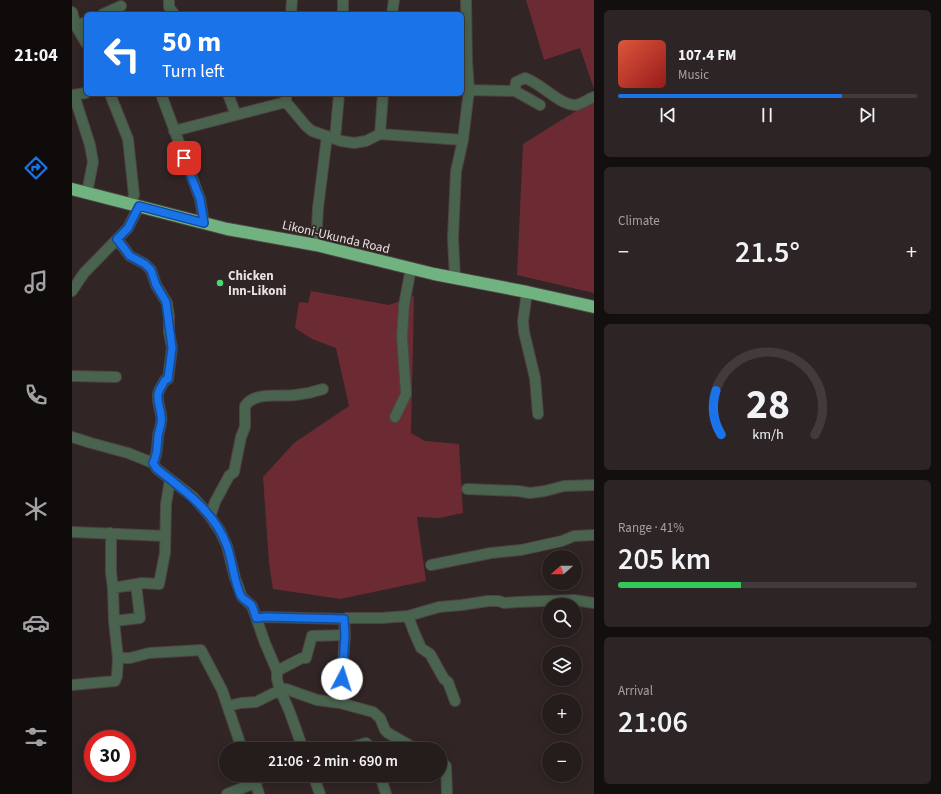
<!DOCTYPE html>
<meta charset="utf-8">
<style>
body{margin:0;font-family:"Source Sans 3",sans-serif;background:#2d2525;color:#f1f3f6;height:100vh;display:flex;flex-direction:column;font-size:15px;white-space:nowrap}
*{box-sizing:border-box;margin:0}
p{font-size:13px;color:#a3a1a3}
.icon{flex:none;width:22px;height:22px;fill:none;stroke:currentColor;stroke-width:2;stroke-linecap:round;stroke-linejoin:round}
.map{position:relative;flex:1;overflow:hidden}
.sheet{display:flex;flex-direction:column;gap:10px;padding:10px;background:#140f0f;width:347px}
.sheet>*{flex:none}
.top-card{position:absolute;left:12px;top:12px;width:380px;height:84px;border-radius:6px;box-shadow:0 2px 10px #0003,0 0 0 1px #423a3b;background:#1a73e8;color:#fff;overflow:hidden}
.needle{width:26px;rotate:250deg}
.fabs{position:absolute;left:470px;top:550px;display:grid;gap:8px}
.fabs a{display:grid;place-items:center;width:40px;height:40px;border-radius:50%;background:#251c1c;box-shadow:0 2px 10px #0003,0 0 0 1px #423a3b;font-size:20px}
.speed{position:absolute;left:12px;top:730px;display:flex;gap:8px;font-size:20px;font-weight:700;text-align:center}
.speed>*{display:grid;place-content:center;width:52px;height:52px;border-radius:50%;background:#251c1c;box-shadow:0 2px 10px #0003,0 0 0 1px #423a3b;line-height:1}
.speed .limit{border:6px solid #d22;background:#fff;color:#111}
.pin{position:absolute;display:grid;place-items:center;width:34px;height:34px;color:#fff;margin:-17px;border-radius:8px;box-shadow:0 2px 6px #0006}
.me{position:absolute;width:44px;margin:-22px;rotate:5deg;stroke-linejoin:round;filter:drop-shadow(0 0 3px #0008)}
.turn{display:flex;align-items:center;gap:14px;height:84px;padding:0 12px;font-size:18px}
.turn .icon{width:52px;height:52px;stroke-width:2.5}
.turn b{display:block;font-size:28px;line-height:34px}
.big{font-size:30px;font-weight:600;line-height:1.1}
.sheet .widget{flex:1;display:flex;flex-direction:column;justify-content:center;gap:6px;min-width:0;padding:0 14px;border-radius:6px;background:#2d2525}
.sheet .dial{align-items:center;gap:0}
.dial svg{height:104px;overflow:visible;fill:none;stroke:#423a3b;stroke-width:7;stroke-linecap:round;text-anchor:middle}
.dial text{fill:#f1f3f6;stroke:none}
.song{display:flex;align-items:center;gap:12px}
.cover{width:48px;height:48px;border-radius:6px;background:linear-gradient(135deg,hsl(10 70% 55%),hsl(0 70% 35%))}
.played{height:4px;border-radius:2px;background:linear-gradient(90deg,#1a73e8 75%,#423a3b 75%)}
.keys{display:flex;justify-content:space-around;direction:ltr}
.heat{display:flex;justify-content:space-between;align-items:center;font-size:22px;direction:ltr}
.charge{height:6px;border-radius:3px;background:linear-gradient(90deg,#34c759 41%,#423a3b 0)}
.trip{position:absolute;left:147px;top:742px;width:228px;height:40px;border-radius:20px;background:#251c1c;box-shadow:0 2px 10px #0003,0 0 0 1px #423a3b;font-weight:600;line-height:40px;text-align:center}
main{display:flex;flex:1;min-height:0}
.menu{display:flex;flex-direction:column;width:72px;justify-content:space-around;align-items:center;background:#0f0b0b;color:#a3a1a3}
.menu .icon{width:28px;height:28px}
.menu .on{color:#1a73e8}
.menu b{font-size:18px;color:#f1f3f6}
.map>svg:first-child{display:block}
.green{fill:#6c2b33}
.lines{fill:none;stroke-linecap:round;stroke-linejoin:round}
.minor-casing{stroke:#4e4343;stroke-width:12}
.highway-casing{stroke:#4e4343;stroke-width:14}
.minor{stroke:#49634e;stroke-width:10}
.highway{stroke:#71b380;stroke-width:12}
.route-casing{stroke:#114b97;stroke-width:10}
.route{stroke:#1a73e8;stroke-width:7}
.poi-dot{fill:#4ad778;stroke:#312525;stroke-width:1.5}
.labels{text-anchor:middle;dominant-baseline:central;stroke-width:4;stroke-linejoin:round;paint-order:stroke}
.street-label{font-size:13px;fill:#e9e1e1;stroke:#312525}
.poi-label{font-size:13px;font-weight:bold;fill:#e9e1e1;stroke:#312525;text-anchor:start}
</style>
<main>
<nav class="menu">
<b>21:04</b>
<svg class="icon on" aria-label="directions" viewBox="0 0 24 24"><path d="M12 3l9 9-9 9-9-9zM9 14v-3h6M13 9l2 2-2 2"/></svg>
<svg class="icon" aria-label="music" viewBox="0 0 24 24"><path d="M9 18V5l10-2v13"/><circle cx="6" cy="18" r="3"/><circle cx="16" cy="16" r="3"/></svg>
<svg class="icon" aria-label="phone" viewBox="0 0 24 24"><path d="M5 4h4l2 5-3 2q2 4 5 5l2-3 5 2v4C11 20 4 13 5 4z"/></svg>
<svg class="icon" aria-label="climate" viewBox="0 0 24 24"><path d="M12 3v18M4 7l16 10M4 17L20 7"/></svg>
<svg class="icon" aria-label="car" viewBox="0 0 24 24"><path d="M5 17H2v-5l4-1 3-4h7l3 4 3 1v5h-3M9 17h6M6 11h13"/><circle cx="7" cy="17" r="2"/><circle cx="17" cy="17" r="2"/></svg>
<svg class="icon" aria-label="filters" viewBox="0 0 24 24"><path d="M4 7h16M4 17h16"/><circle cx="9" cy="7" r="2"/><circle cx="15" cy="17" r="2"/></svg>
</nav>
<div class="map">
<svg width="522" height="794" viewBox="0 0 522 794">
<rect width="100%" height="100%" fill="#312525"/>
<path class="green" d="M 454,0 L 522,0 L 522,89 L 508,48 L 472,60 Z
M 522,97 L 522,293 L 445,275 L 451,144 L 504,111 Z
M 239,291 L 317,305 L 342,296 L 339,433 L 353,441 L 387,444 L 391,513 L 367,518 L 345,517 L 354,581 L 268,599 L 201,589 L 197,563 L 191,477 L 222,443 L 277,406 L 264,348 L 240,339 L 223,328 L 227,302 L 236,303 Z"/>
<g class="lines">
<defs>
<path id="minor" d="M 97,0 L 97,7 L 102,14
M 271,0 L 271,14
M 0,12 L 4,26 L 14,43
M 31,14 L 49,6
M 219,14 L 220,0
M 320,14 L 322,0
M 4,26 L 14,22
M 397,90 L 443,91 L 468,105
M 443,91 L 444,82 L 453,78 C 469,83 488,106 504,105 C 510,104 516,99 522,97
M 38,94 L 56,139 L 62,195 L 59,205
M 89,94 L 128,199 L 132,223
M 156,94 L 164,115
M 0,95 L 14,93
M 2,95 L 18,145 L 21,162 L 15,193
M 214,102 L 234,126 L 240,131 L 269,141 L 282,143 L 294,141 L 308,134 L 391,140
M 102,131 L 214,102 L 214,94
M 308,134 L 311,94
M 263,139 L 267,94
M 45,239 L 58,256 L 73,264 L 79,270 L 84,285 L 95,303 L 97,316 L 97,332 L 100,348 L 96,379 L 93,380 C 91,384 87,389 86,394 C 85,403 88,407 89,415 C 91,423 87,429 86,436 C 85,446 86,454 81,463
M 244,245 L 246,208 L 255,136
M 383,278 L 381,238 L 384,171 L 391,140 L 397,90 L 395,62 L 394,0
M 0,291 L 12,273 L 56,228 L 67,206
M 455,292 L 451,321 L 452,332 L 463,378 L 466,414
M 0,376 L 44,377
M 323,417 L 334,394 L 330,337 L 332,305 L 339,268
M 0,437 L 19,443 L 56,453 L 81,463 L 85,469 L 121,497 L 137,515 L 148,531 L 155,546 L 163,578 L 170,597 L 180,606 L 193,643 L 205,671 L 205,679 L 208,690 L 217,710 L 231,749
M 395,489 L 446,491 L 458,493 L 473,491 L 492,486 L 522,485
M 137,515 L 139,514 L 143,502 L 157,476 L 162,472 L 169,437 L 173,427 L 173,406 C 183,391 208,397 223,395 C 233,394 242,392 251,389
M 0,532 L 93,536
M 38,533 L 39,536 L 39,573 L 41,588 L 42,621
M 359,565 L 419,553 L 449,550 L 490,541 L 502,536 L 522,535
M 41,588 L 70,583 L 87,584 L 93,553 L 94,504 L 98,480
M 336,616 L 342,632 L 349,648 L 358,654 L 372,679 L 376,682 L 383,701
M 184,618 L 194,617 L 272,619
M 46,658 L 42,621 L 68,618 L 64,584
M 205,671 L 230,658 L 234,658 L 240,636 L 273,635
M 0,685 L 43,681 L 45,676 L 46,658 L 58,658 L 77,653 L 129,650 L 150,690 L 170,749
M 268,703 L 273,635 L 272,619 L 274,618 L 309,618 L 336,616 L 367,607 L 390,605 L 416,601 L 427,601 L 432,603 L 445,602 L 502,600 L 522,603
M 156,706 L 169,703 L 184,702 L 208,690 L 214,689 L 245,700 L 268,703 L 301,712 L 308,718 L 313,730 L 316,733 L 344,749
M 258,749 L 259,748 L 261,749
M 273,749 L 294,743 L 300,749
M 368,761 L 374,766 L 375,794
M 181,775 L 187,794
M 241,775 L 248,794
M 308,775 L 314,794
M 183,780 L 197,775
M 155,794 L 183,783"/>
<path id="highway" d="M 0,189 L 155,229 L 244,245 L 362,274 L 455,292 L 522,307"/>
</defs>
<use href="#minor" class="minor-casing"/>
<use href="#highway" class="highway-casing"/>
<use href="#minor" class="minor"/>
<use href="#highway" class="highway"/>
</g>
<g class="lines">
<defs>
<path id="route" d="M 112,158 L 128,199 L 132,223 L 67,206 L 56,228 L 45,239 L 58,256 L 73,264 L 79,270 L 84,285 L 94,302 L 100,348 L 96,379 L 93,380 C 91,384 87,389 86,394 C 85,403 88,407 89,415 C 91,423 87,429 86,436 C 85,446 86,454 81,463 L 85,469 C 113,491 143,512 155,546 C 161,562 161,580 169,596 C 172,601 178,602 180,606 C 182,610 183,615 184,618 L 194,617 L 272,619 L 273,635 L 270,679"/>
</defs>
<use href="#route" class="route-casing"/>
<use href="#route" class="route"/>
</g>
<circle class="poi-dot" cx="148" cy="283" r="4"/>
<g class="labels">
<g class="street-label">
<text transform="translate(264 237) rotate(13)">Likoni-Ukunda Road</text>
</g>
<g class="poi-label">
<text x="156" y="276">Chicken<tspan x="156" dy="15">Inn-Likoni</tspan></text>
</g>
</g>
</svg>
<div class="fabs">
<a><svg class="needle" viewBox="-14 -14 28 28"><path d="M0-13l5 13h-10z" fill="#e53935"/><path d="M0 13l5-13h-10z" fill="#a3a1a3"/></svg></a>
<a><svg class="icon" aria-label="search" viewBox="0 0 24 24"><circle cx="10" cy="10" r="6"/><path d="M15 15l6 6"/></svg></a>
<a><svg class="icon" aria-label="layers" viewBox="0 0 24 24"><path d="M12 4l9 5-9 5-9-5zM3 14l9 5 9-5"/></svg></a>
<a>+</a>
<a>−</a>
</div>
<div class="speed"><div class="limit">30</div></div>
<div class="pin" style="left:112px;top:158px;background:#d93025"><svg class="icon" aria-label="arrive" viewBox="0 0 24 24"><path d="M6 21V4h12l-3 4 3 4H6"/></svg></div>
<svg class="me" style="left:270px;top:679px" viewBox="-20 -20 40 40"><circle r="19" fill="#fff"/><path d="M0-13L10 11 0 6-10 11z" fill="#1a73e8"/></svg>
<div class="trip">21:06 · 2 min · 690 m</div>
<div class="top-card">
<div class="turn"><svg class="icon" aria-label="left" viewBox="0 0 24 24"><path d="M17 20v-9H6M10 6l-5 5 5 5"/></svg><div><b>50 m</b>Turn left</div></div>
</div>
</div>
<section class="sheet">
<div class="widget">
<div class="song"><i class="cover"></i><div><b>107.4 FM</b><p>Music</p></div></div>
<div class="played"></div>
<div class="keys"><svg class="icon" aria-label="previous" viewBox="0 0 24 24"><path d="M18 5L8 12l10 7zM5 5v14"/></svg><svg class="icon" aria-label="pause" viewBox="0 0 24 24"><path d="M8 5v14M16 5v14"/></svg><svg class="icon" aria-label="next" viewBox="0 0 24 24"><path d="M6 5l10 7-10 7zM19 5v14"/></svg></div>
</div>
<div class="widget"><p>Climate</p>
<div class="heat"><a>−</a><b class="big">21.5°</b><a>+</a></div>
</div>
<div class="widget dial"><svg viewBox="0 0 100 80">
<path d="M14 69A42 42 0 1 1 86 69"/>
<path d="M14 69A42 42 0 0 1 10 35" stroke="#1a73e8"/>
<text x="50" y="56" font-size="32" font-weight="700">28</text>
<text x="50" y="72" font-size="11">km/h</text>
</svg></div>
<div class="widget"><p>Range · 41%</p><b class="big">205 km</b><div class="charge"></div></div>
<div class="widget"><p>Arrival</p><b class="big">21:06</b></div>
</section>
</main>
